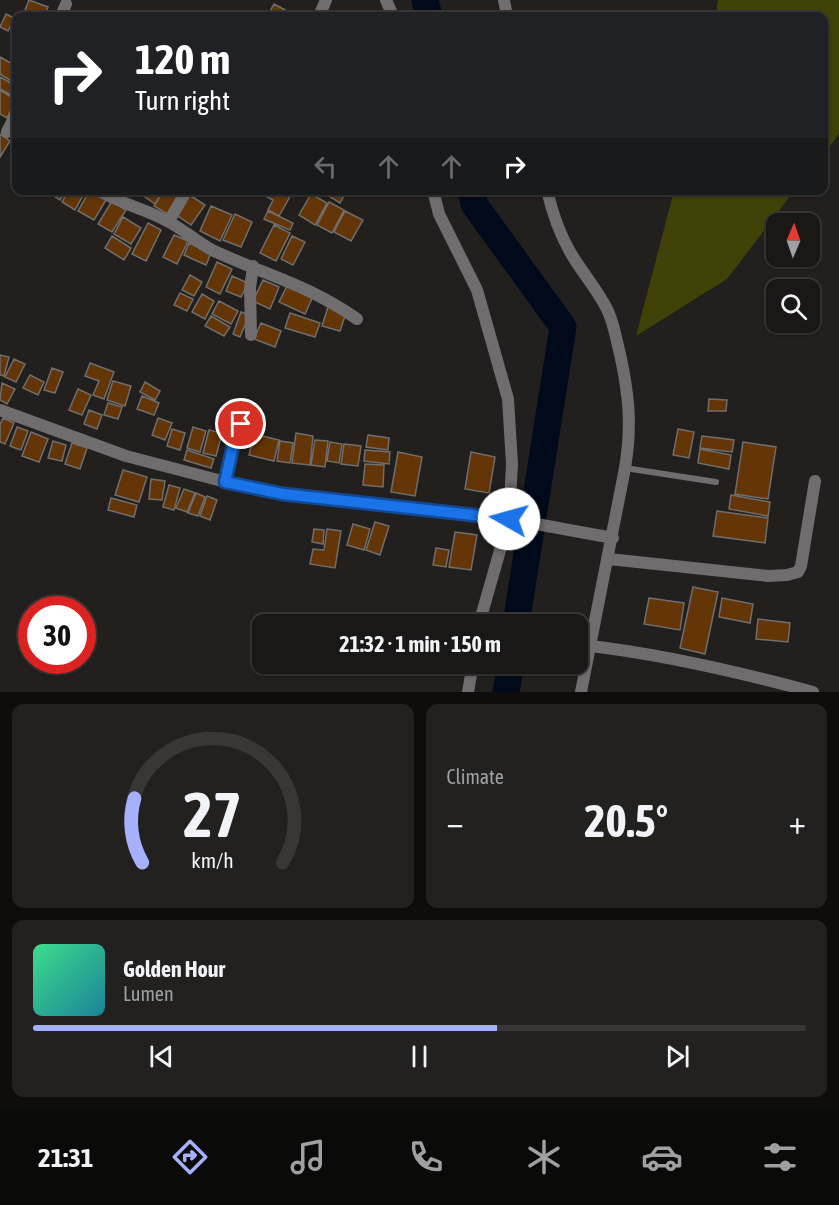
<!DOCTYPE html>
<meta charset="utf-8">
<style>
body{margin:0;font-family:"Asap Condensed",sans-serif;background:#23211f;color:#f1f3f6;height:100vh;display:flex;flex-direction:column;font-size:22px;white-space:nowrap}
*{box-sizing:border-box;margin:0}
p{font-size:20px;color:#9fa0a1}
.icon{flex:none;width:33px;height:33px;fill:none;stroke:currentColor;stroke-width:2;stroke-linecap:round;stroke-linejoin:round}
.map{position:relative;height:692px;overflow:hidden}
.drawer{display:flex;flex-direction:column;gap:12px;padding:12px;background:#0e0d0c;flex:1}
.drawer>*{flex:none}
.top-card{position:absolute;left:12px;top:12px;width:816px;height:183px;border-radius:12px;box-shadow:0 2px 4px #0004,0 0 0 2px #383735;background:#202124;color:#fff;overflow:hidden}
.needle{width:39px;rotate:2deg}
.controls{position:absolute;left:766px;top:213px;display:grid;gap:12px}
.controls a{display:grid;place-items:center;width:54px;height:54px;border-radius:12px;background:#1a1816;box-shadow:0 2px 4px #0004,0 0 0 2px #383735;font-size:30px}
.speed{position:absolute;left:18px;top:596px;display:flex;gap:12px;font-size:30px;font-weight:700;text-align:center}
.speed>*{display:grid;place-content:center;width:78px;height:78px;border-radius:50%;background:#1a1816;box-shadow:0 2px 4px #0004,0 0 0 2px #383735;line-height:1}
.speed .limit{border:9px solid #d22;background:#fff;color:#111}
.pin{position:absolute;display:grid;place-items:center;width:51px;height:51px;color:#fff;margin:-26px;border:3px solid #fff;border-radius:50%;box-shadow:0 2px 6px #0007}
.me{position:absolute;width:66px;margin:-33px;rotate:277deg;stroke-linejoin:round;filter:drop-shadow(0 0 4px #0008)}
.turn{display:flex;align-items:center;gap:21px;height:126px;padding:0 24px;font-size:27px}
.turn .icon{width:78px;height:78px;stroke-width:2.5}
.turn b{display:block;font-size:42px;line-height:51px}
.lanes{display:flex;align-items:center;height:57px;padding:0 24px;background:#0003;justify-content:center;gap:30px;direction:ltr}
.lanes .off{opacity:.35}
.big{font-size:45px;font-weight:700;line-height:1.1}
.drawer .widget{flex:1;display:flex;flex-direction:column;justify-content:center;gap:9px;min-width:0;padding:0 21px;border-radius:12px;background:#23211f}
.drawer .dial{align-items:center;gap:0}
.dial svg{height:156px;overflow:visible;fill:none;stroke:#383735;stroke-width:7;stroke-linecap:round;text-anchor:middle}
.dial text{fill:#f1f3f6;stroke:none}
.song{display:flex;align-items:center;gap:18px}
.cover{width:72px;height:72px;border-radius:9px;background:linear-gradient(135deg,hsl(150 70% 55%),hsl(190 70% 35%))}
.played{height:6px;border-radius:3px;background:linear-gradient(90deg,#a5b1fc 60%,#383735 60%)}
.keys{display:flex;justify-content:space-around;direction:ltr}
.heat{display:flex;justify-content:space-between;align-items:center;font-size:33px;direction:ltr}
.drawer .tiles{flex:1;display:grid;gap:12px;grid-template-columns:1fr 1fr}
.widget:last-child{grid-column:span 2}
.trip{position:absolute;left:252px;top:614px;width:336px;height:60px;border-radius:12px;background:#1a1816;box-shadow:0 2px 4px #0004,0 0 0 2px #383735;font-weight:700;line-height:60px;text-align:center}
.dock{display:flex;height:96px;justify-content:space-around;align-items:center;background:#0a0a09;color:#9fa0a1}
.dock .icon{width:42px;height:42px}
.dock .on{color:#a5b1fc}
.dock b{font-size:27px;color:#f1f3f6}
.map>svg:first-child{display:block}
.green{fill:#414207}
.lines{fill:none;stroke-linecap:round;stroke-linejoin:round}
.river{stroke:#000a1a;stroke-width:27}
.building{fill:#643506;stroke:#706e6c;stroke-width:1.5}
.service{stroke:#6f6d6d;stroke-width:6}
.minor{stroke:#6f6d6d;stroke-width:12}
.route-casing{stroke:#114b97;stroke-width:15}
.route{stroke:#1a73e8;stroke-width:10}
</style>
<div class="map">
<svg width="839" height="692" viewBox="0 0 839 692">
<rect width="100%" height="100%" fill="#22201e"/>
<path class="green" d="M 718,0 L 839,0 L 839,134 L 824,154 L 824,16 L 716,16 Z
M 674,191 L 794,191 L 727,279 L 636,336 Z"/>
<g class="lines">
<path class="river" d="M 425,0 L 429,16
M 471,190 L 474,204 L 563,327 L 516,624
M 506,692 L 511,663"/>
</g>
<path class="building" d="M 29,0 L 48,7 L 44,16 L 23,15 Z
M 274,4 L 291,13 L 289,16 L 268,15 Z
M 6,14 L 14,18 L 8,31 L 0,27 Z
M 16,23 L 16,38 L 11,36 Z
M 0,57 L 16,66 L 16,84 L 0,74 Z
M 0,77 L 16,86 L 16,98 L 0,89 Z
M 0,90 L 16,100 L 7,118 L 0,114 Z
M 0,134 L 10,141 L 0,157 Z
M 52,190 L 66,190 L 60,200 L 50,194 Z
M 69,190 L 86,190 L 75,210 L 62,202 Z
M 90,190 L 106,200 L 94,220 L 78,211 Z
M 135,190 L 163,190 L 155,204 Z
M 164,190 L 184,190 L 169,215 L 154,206 Z
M 270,190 L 276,194 L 278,190 L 287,190 L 292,193 L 279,216 L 268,210 L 273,200 L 256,191 Z
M 319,190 L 347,190 L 340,203 Z
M 188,194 L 205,205 L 191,225 L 175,214 Z
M 311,194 L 327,203 L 315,225 L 299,215 Z
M 112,201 L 126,210 L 112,232 L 98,224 Z
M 329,202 L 344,210 L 332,233 L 317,225 Z
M 211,206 L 232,215 L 220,241 L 200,231 Z
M 268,211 L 293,223 L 290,230 L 264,219 Z
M 345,211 L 363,220 L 351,241 L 334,232 Z
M 235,214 L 252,222 L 241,247 L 223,240 Z
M 123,217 L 141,228 L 131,244 L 114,234 Z
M 148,223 L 161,230 L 146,261 L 132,254 Z
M 274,225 L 290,233 L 276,261 L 260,253 Z
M 174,235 L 188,241 L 177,264 L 163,257 Z
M 112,236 L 131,248 L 124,260 L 105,248 Z
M 292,236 L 305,242 L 293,265 L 281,259 Z
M 189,243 L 211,253 L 206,265 L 184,255 Z
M 217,262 L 232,269 L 220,294 L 206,287 Z
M 190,275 L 202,282 L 194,296 L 182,290 Z
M 232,276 L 248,283 L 241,297 L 226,291 Z
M 263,280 L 279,287 L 270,309 L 253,301 Z
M 288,284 L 313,296 L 305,314 L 279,302 Z
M 180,293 L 193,299 L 187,311 L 174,305 Z
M 202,294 L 214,301 L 205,319 L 192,312 Z
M 219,301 L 238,311 L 231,324 L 212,314 Z
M 328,307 L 346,313 L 340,331 L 322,326 Z
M 241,312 L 249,315 L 240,337 L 233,334 Z
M 290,313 L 320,323 L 315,337 L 285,328 Z
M 211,316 L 230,327 L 224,336 L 205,326 Z
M 261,323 L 281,331 L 275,347 L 254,339 Z
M 0,355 L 9,357 L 4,376 L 0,375 Z
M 14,359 L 25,364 L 16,382 L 5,377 Z
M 90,363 L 114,372 L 104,399 L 93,395 L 99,381 L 85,376 Z
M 52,368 L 63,372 L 55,393 L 44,390 Z
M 30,375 L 44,382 L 38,395 L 23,388 Z
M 113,381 L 131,386 L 125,406 L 107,400 Z
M 145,382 L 160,391 L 155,400 L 140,392 Z
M 2,383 L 15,389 L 7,404 L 0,400 Z
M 78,389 L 91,395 L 82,415 L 69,410 Z
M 142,396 L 159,403 L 154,415 L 137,409 Z
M 709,399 L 727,400 L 726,411 L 708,411 Z
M 108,403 L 122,407 L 118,419 L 104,415 Z
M 89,410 L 102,415 L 97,429 L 84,424 Z
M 3,418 L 14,423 L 5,444 L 0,442 L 0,425 Z
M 158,418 L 172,423 L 165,440 L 152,435 Z
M 17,427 L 28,431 L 21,450 L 10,446 Z
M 193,427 L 206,431 L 200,452 L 187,448 Z
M 172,429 L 185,433 L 180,450 L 167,446 Z
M 678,429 L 694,432 L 689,458 L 673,455 Z
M 209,430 L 222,433 L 216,456 L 203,453 Z
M 31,432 L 48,439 L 39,462 L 22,456 Z
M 296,433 L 313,436 L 310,465 L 292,463 Z
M 254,434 L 279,440 L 274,461 L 249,455 Z
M 368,435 L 389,438 L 388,450 L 366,447 Z
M 702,436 L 734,440 L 732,452 L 700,448 Z
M 315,440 L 328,441 L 325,467 L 311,465 Z
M 53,441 L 66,445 L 62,461 L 48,458 Z
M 280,441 L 293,443 L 290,463 L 277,461 Z
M 330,442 L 342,444 L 339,463 L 327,461 Z
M 743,442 L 776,447 L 768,499 L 735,494 Z
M 72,443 L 87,448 L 80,469 L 65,464 Z
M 344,444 L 361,446 L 358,466 L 341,464 Z
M 700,449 L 731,455 L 729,469 L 698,463 Z
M 187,450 L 214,459 L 211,468 L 184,460 Z
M 365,450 L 390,452 L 389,464 L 364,461 Z
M 398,452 L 422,457 L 415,496 L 391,492 Z
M 471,452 L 495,457 L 489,493 L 465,489 Z
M 365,464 L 384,465 L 383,487 L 363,485 Z
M 123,470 L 147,477 L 139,502 L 115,495 Z
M 151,479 L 165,481 L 162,500 L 149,499 Z
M 169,485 L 180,488 L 174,510 L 163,507 Z
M 184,489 L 195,493 L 187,512 L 176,508 Z
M 196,493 L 205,497 L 198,516 L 188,513 Z
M 731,495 L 770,502 L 768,516 L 729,509 Z
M 207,496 L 217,500 L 210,520 L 200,516 Z
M 111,498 L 137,505 L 134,517 L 108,510 Z
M 717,511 L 768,518 L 765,543 L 713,536 Z
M 375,522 L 389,526 L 380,555 L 366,550 Z
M 353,524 L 370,529 L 364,550 L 347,545 Z
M 314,529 L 324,530 L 323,544 L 312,542 Z
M 327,529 L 341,531 L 335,568 L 310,564 L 313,549 L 324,550 Z
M 455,532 L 477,535 L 471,570 L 449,567 Z
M 436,548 L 449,550 L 446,567 L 433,565 Z
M 693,587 L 718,592 L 705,654 L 680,648 Z
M 649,598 L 684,603 L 680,630 L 644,624 Z
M 722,598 L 753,604 L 750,623 L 719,617 Z
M 758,619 L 790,623 L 788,642 L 756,639 Z"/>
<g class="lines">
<path class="service" d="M 625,468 L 716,482"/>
<path class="minor" d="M 386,0 L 393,16
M 504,0 L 507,16
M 61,16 L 66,4
M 319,16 L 326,0
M 7,132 L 16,114
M 98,190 C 120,204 147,209 169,222 C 184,230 197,242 212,250 C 263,274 309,285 357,319
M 433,190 L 439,214 L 477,290 L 508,399 L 512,464 L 509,519 L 479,624
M 547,190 C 553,216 562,241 577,263 C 587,278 599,293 607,309 C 614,323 616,339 620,354 C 629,395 632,426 625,468 L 581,692
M 169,221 L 187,190
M 251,335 L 250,288 L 253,266
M 0,410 L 126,456 L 245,487 L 283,494 L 509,519 L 613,538
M 225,482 L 233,445 L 241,424
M 609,559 L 768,576 L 787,575 L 798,572 L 801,566 L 815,481
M 591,646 C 666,655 739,672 813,692
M 468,692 L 473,663"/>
</g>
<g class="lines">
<defs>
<path id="route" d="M 241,424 L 233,446 L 225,482 L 283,494 L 509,519"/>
</defs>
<use href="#route" class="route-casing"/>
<use href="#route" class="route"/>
</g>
</svg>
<div class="controls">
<a><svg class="needle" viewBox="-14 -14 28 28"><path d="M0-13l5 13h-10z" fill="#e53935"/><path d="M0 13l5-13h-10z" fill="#9fa0a1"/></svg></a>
<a><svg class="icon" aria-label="search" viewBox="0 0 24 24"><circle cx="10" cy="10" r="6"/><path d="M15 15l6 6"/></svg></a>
</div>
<div class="speed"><div class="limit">30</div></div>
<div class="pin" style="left:241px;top:424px;background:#d93025"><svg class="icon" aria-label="arrive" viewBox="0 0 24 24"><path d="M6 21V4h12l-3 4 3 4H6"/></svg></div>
<svg class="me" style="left:509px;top:519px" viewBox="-20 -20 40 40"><circle r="19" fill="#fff"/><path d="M0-13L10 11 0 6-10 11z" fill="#1a73e8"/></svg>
<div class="trip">21:32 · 1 min · 150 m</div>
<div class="top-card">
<div class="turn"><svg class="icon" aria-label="right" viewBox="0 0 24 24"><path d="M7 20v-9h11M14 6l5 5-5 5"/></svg><div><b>120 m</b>Turn right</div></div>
<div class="lanes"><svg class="icon off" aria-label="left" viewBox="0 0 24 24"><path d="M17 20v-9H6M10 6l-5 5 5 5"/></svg><svg class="icon off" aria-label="ahead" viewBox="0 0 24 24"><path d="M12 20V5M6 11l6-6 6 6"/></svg><svg class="icon off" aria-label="ahead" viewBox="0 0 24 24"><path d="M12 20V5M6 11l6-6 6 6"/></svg><svg class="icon" aria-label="right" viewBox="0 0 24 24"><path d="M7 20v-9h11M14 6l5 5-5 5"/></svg></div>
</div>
</div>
<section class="drawer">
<div class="tiles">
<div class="widget dial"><svg viewBox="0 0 100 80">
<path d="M14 69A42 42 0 1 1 86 69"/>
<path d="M14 69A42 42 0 0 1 10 36" stroke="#a5b1fc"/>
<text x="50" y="56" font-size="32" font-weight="700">27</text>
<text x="50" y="72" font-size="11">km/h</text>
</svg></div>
<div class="widget"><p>Climate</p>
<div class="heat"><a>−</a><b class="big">20.5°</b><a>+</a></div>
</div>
<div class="widget">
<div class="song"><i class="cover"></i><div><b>Golden Hour</b><p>Lumen</p></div></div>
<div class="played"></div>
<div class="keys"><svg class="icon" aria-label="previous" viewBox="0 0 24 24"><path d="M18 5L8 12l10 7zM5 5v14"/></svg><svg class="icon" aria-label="pause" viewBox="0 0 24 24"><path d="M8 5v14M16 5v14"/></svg><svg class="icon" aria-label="next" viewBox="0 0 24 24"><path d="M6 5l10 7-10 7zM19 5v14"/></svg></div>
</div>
</div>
</section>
<nav class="dock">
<b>21:31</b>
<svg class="icon on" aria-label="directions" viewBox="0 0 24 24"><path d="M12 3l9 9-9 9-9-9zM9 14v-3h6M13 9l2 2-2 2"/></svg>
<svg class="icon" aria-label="music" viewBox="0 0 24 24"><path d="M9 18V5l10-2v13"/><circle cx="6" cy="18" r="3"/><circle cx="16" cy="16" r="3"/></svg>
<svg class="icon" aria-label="phone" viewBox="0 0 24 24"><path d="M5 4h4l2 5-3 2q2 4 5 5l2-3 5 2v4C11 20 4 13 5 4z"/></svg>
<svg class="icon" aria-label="climate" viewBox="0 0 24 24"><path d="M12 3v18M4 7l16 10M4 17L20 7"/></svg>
<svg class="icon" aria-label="car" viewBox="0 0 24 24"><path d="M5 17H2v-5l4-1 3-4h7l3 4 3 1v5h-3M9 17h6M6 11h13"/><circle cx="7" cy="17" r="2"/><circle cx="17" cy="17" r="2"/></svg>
<svg class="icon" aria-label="filters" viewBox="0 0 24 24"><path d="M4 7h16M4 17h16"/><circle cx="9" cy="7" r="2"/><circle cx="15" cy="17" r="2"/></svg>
</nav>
